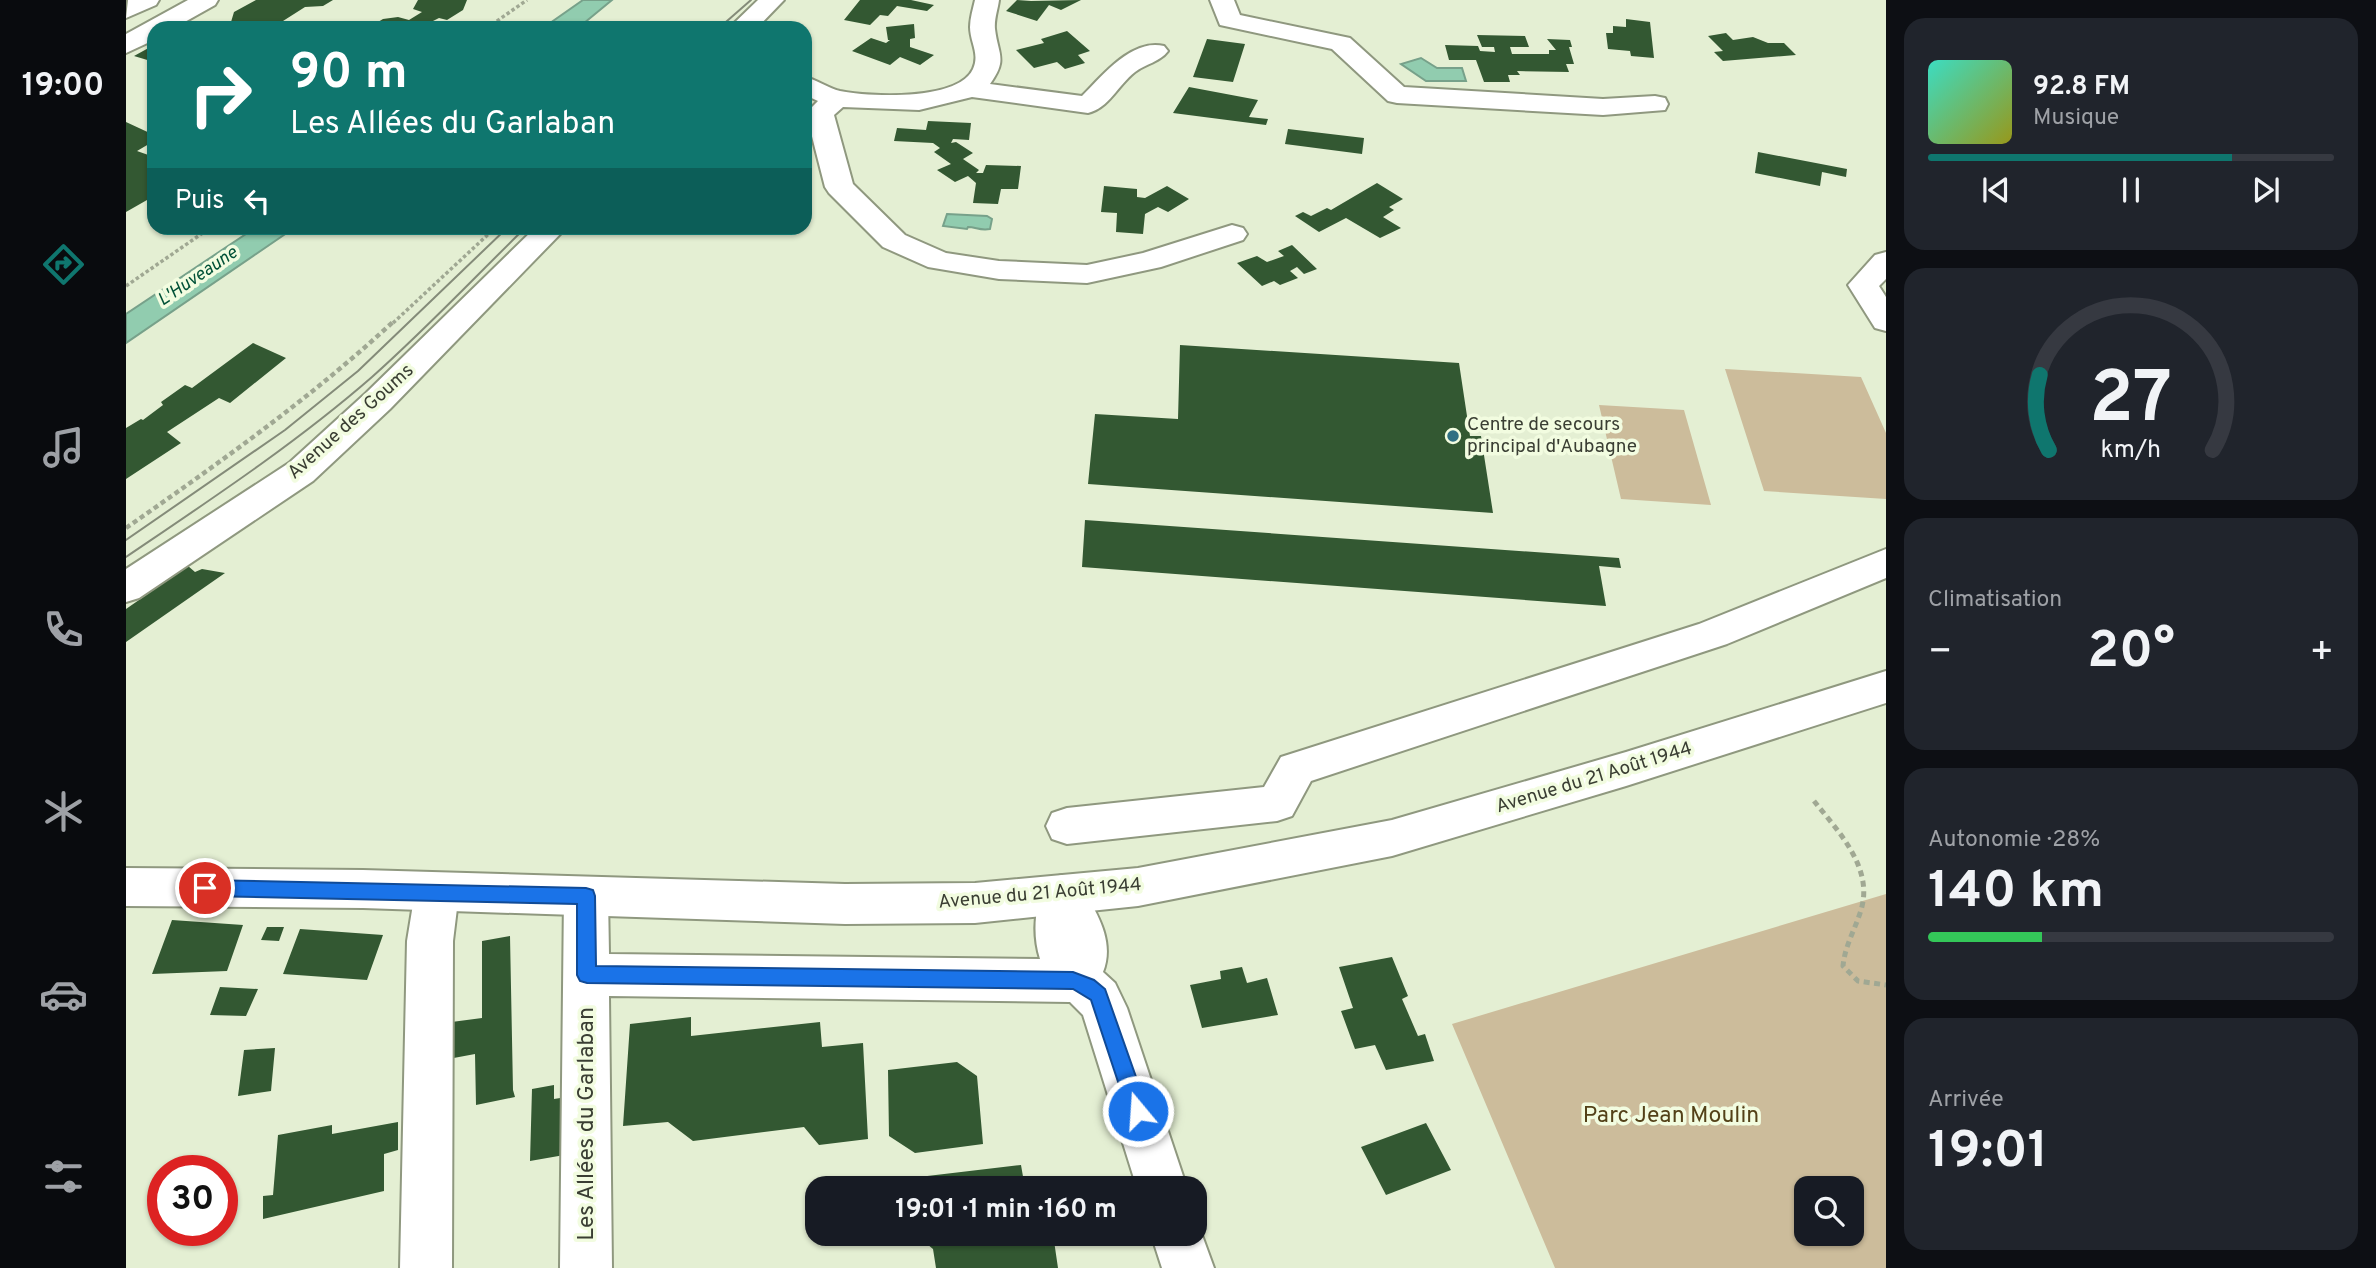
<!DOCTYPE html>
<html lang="fr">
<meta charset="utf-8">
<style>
body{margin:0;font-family:Overpass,sans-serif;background:#20242c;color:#f1f3f6;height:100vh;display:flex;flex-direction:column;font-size:26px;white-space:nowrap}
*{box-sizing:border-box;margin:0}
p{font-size:23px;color:#9ea1a6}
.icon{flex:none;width:38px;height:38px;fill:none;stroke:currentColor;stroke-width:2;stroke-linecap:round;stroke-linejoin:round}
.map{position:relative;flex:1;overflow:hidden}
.drawer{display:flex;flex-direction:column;gap:18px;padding:18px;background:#0d0f14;width:490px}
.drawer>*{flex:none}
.top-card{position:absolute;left:21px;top:21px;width:665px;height:214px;border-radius:21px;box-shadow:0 2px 5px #0004;background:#0f766e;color:#fff;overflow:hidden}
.buttons{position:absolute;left:1668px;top:1176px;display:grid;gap:14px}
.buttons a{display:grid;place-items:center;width:70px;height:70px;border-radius:14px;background:#171b24;box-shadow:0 2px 5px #0004;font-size:35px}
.speed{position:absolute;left:21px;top:1155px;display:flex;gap:14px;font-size:35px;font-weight:700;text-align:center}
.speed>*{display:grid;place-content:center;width:91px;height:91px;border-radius:50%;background:#171b24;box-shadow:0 2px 5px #0004;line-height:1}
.speed .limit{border:10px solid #d22;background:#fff;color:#111}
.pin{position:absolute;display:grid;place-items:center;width:60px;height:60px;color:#fff;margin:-30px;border:4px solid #fff;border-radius:50%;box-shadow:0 2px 7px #0007}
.me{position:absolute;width:77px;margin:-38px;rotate:342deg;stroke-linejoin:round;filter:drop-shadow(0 0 5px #0008)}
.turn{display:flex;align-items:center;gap:24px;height:147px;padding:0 28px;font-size:32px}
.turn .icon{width:91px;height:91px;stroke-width:2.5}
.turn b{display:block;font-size:49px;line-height:60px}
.then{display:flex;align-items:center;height:66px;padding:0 28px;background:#0003;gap:14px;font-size:26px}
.big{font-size:52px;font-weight:700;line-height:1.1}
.drawer .widget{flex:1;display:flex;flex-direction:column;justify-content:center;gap:10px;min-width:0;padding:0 24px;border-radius:21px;background:#20242c}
.drawer .dial{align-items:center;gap:0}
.dial svg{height:182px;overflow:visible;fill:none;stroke:#363941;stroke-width:7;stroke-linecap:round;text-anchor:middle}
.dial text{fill:#f1f3f6;stroke:none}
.song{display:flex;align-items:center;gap:21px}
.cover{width:84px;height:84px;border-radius:10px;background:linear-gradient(135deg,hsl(170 70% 55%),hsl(60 70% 35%))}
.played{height:7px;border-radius:4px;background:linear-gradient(90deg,#0f766e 75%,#363941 75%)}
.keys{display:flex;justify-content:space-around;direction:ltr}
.heat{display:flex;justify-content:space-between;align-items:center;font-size:38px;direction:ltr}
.charge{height:10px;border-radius:5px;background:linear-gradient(90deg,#34c759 28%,#363941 0)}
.trip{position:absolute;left:679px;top:1176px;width:402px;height:70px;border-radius:21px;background:#171b24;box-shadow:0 2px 5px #0004;font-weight:700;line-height:70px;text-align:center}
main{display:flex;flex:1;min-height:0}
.menu{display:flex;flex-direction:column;width:126px;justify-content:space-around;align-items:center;background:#090b0e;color:#9ea1a6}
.menu .icon{width:49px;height:49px}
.menu .selected{color:#0f766e}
.menu b{font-size:32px;color:#f1f3f6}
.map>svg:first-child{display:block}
.green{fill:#ccbc9b;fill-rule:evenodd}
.water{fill:#91ccaf;stroke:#77a18a;stroke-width:2}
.building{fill:#335832}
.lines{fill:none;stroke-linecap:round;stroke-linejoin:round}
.minor-casing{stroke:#8f987f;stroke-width:4}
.major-casing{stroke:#8f987f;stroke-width:4}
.path-far2{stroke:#a0a893;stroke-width:3.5;stroke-dasharray:3.5 2.5;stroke-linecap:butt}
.path-far1{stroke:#a0a893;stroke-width:4.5;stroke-dasharray:5 3.5;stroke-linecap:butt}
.path{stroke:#a0a893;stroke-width:5;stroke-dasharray:6 4.5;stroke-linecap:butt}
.minor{fill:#fff;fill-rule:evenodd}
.major{fill:#fff;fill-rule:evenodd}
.tram{stroke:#848b79;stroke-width:2}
.route{fill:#1a73e8;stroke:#114b97;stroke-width:2}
.poi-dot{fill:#2f6f83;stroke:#f2fce0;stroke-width:2.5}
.labels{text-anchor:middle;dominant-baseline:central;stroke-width:7;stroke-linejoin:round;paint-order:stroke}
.far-water-label{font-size:18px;font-style:italic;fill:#015137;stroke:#f2fce0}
.street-label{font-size:19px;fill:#3a3e33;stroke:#f2fce0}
.poi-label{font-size:19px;fill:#3a3e33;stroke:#f2fce0;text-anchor:start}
.near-park-label{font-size:23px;fill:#534118;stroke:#f2fce0}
.near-street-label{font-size:23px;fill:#3a3e33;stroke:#f2fce0}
</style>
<main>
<nav class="menu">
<b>19:00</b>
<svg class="icon selected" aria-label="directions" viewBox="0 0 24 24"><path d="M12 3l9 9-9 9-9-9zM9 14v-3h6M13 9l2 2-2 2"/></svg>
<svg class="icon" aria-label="music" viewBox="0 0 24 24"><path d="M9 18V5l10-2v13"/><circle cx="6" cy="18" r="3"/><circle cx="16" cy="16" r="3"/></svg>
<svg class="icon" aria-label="phone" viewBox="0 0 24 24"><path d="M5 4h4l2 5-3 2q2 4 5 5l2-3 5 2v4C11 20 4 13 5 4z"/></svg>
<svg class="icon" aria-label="climate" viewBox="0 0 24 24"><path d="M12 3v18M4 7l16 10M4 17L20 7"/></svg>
<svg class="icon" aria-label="car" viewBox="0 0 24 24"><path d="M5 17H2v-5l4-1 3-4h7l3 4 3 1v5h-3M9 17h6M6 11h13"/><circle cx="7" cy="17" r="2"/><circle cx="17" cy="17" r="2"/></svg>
<svg class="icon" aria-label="filters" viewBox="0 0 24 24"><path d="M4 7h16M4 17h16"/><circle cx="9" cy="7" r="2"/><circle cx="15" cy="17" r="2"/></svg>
</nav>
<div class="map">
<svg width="1760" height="1268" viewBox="0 0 1760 1268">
<rect width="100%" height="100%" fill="#e4efd3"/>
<path class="green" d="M 1599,369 L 1735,377 L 1760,433 L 1760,499 L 1638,491 Z
M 1473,405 L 1558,410 L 1585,505 L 1495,499 Z
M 1760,894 L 1760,1268 L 1429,1268 L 1326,1024 ZM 1680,1188 L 1726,1188 L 1726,1234 L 1680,1234 Z"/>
<path class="water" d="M 457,0 L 486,0 L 452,28 L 417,28 Z
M 1295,58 L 1311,68 L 1336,68 L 1340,81 L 1300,81 L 1275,64 Z
M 821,214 L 861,216 L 866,219 L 864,229 C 854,231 850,227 842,227 L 841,229 L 817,226 Z
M 129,228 L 168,228 L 0,343 L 0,314 Z"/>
<path class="building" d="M 130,0 L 207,0 L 197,6 L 179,7 L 146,28 L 105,28 L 110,25 L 105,22 L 108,12 Z
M 292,0 L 341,0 L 337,10 L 321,20 L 313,18 L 297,26 L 301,28 L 242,28 L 257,19 L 272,17 L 283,20 L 296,12 L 287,9 Z
M 734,0 L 785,0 L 808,5 L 801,11 L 771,6 L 762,16 L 754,15 L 744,25 L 718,20 Z
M 891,0 L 905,1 L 955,0 L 935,10 L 923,5 L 911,21 L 880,11 Z
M 1500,19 L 1524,22 L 1528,58 L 1505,56 L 1504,51 L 1482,49 L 1480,33 L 1487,33 L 1487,26 L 1500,27 Z
M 788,24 L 789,38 L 784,39 L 784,47 L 808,55 L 794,65 L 774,57 L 764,65 L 726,51 L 745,38 L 760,43 L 764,40 L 762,40 L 760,27 Z
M 941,31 L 964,51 L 952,55 L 959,63 L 939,69 L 931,62 L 908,68 L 890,50 L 918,43 L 915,39 Z
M 1600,33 L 1607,40 L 1627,37 L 1642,43 L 1658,43 L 1670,55 L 1597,61 L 1588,52 L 1597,51 L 1582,36 Z
M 1351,35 L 1399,36 L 1403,47 L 1384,47 L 1386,54 L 1423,54 L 1423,50 L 1430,50 L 1421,39 L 1444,40 L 1446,47 L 1443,47 L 1448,64 L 1440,64 L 1443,72 L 1391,71 L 1394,75 L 1382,75 L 1384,82 L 1358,82 L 1350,60 L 1323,60 L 1319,45 L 1352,46 L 1354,51 L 1369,52 L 1368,47 L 1356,47 Z
M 1081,39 L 1119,44 L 1107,82 L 1067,77 Z
M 28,45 L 28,62 L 8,56 Z
M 1063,87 L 1132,100 L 1123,117 L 1142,119 L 1140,125 L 1047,113 Z
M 802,121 L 845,123 L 843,140 L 827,139 L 825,143 L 830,142 L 847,153 L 837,159 L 853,170 L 850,173 L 857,173 L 860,165 L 895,166 L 892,189 L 875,189 L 872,204 L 847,203 L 850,183 L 842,176 L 829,182 L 811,170 L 825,164 L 808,152 L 814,148 L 807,143 L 768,141 L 771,128 L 800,130 Z
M 0,122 L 28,135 L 28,141 L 11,151 L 28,157 L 28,196 L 0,212 Z
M 1162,129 L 1238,138 L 1236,154 L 1159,144 Z
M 1632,152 L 1721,169 L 1720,177 L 1696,172 L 1694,186 L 1629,173 Z
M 1251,183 L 1277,199 L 1263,207 L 1268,210 L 1257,217 L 1275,228 L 1254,238 L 1220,218 L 1193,232 L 1169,216 L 1177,212 L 1185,216 L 1201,208 L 1205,210 Z
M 978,186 L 1011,189 L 1011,197 L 1019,198 L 1041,186 L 1063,199 L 1042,212 L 1032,207 L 1019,214 L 1017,234 L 990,232 L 991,213 L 975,212 Z
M 1166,245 L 1191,269 L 1178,274 L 1171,267 L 1164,271 L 1172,278 L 1154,285 L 1148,281 L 1136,286 L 1111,263 L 1131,256 L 1141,262 L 1158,256 L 1152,251 Z
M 127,343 L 160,358 L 104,403 L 93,398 L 41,432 L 55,443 L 0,479 L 0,428 L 15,419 L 17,420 L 37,405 L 35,402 L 59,385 L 66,388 Z
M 1054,345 L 1333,363 L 1344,436 L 1355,436 L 1367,513 L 962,484 L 969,414 L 1052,419 Z
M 959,520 L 1493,558 L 1495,568 L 1473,566 L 1480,606 L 956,567 Z
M 62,566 L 69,572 L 76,569 L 99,573 L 0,642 L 0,609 Z
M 46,920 L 117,925 L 101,971 L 26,974 Z
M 141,927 L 158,927 L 153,941 L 135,940 Z
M 174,929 L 257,935 L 241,980 L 157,974 Z
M 384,936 L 387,1090 L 389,1097 L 350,1105 L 349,1054 L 317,1060 L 318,1023 L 356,1018 L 356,941 Z
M 1266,957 L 1282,996 L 1276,999 L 1292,1036 L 1299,1034 L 1308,1061 L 1260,1070 L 1249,1045 L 1229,1049 L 1215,1011 L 1227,1008 L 1213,967 Z
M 1116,967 L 1121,983 L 1141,978 L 1152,1015 L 1076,1028 L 1064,985 L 1095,979 L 1094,971 Z
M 94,987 L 132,989 L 120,1016 L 84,1015 Z
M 565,1017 L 565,1036 L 694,1022 L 696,1047 L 737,1043 L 742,1139 L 693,1145 L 678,1127 L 567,1141 L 542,1122 L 497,1126 L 504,1024 Z
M 149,1048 L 145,1091 L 112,1096 L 118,1050 Z
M 831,1062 L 851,1076 L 857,1144 L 789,1153 L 763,1136 L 762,1070 Z
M 428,1085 L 428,1099 L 447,1096 L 444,1154 L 404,1161 L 406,1089 Z
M 272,1122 L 272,1150 L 258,1154 L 258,1191 L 137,1219 L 137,1196 L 147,1195 L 152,1135 L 206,1125 L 206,1134 Z
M 1300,1123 L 1325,1170 L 1260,1195 L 1235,1147 Z
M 895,1165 L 899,1188 L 776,1188 L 776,1179 Z
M 789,1234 L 927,1234 L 932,1268 L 810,1268 L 807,1249 Z"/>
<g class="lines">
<defs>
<path id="minor" d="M 2,0 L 33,0 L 30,5 L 0,18 Z
M 62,0 L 92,0 L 89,5 L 48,28 L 28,28 L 28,40 L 0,53 L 0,34 Z
M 849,0 L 873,0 C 872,9 868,19 869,29 C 872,55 882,59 864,84 L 956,96 C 976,76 1006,38 1038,46 L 1042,51 C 1034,62 1019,64 1009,72 C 992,85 983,108 962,113 L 846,97 L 793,110 L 717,107 L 708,115 L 727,184 L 779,235 L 820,253 L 873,261 L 961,265 L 1017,253 L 1106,225 L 1117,228 L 1121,234 L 1117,240 L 1035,267 L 961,283 L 873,279 L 802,267 L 757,247 L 703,193 L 699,187 L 680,113 L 692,101 L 679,95 L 679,77 C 691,80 702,88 714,91 C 744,97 832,101 847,69 C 854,54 844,42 844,27 C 844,18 847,9 849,0 Z
M 1084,0 L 1108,0 L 1114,15 L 1224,38 L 1278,87 L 1477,99 L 1529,96 L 1539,98 L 1542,104 L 1539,110 L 1477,115 L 1271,103 L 1262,101 L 1206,49 L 1094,25 Z
M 1760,252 L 1760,279 L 1753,286 L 1760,297 L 1760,331 L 1749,328 L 1722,285 L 1749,255 Z
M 1760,549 L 1760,578 L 1601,644 L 1185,781 L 1166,816 L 1151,821 L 941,844 L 926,839 L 920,826 L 926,813 L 941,808 L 1138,787 L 1155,757 L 1573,624 Z
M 311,873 L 327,878 L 333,892 L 327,941 L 326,1268 L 274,1268 L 281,941 L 289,892 L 295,878 Z
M 936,875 L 952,880 C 968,909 990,939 977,972 L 989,983 L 1001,1008 L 1061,1188 L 1011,1188 L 957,1015 L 944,1002 L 483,996 L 486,1268 L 434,1268 L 438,896 L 444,882 L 460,877 L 476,882 L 482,896 L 483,954 L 914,959 C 906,933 909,905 920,880 Z
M 1069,1216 L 1088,1268 L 1036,1268 L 1025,1234 L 1069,1234 Z"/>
<path id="major" d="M 632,0 L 658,0 L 631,28 L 603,28 Z
M 409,228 L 440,228 L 264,409 L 187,481 L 13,598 L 0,602 L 0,569 L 163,463 L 240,393 Z
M 1760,671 L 1760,703 L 1500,786 L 1266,856 L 1012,906 L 849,923 L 719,924 L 237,908 L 0,906 L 0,868 L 237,870 L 719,884 L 849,883 L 1012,868 L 1266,820 L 1500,752 Z"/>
</defs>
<use href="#minor" class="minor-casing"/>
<use href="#major" class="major-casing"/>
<path class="path-far2" d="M 361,28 L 401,0
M 0,286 L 84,228
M 267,323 L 369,228"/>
<path class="path-far1" d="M 0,528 C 93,463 185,398 268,321"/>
<path class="path" d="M 1688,801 C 1712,831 1748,868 1735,910 C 1729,930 1719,945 1717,966 L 1732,981 L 1760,985"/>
<use href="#minor" class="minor"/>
<use href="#major" class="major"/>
<path class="tram" d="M 593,28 L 625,0
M 0,540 L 159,430 L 232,371 L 381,228
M 0,557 C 84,500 169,444 246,377 C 299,330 348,278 399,228"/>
</g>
<path class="route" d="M 79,880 L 460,888 L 467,890 L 469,896 L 470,966 L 947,972 L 968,980 L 979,989 L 1022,1111 L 1019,1118 L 1012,1121 L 1004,1118 L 965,1000 L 947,989 L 461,983 L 454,981 L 451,975 L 451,904 L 79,896 L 72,893 L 70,888 L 72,882 Z"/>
<circle class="poi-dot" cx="1327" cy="436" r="7"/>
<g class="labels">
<g class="far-water-label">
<text transform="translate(72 277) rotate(-34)">L'Huveaune</text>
</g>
<g class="street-label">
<text transform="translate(225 422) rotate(-42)">Avenue des Goums</text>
<text transform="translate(1468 778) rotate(-17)">Avenue du 21 Août 1944</text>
<text transform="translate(914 894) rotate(-5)">Avenue du 21 Août 1944</text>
</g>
<g class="poi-label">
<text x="1341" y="425">Centre de secours<tspan x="1341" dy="22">principal d'Aubagne</tspan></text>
</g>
<g class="near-park-label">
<text x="1545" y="1116">Parc Jean Moulin</text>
</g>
<g class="near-street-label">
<text transform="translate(461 1124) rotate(-90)">Les Allées du Garlaban</text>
</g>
</g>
</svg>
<div class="buttons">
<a><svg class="icon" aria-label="search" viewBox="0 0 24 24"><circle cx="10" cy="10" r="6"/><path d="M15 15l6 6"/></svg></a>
</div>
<div class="speed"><div class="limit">30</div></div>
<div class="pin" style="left:79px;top:888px;background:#d93025"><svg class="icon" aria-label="arrive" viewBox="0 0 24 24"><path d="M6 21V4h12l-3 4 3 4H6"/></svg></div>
<svg class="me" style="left:1012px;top:1111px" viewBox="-20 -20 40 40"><circle r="17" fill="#1a73e8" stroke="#fff" stroke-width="3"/><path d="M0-11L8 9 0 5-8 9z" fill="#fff"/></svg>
<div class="trip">19:01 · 1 min · 160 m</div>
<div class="top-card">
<div class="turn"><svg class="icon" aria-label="right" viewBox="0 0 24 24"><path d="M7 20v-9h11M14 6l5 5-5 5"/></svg><div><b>90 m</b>Les Allées du Garlaban</div></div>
<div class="then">Puis<svg class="icon" aria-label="left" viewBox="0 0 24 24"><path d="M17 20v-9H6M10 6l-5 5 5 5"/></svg></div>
</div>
</div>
<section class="drawer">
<div class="widget">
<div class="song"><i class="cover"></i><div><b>92.8 FM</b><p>Musique</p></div></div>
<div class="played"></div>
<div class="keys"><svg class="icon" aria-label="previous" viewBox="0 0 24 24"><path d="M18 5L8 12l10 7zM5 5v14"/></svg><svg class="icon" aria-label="pause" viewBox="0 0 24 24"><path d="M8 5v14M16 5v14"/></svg><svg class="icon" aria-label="next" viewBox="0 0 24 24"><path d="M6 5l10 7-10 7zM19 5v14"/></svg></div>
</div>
<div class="widget dial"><svg viewBox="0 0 100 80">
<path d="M14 69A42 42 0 1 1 86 69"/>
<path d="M14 69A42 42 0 0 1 10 36" stroke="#0f766e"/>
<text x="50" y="56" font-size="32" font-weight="700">27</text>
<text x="50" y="72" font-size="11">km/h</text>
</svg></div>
<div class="widget"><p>Climatisation</p>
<div class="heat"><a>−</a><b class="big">20°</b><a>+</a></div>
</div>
<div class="widget"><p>Autonomie · 28%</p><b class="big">140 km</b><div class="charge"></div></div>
<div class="widget"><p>Arrivée</p><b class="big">19:01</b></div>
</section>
</main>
